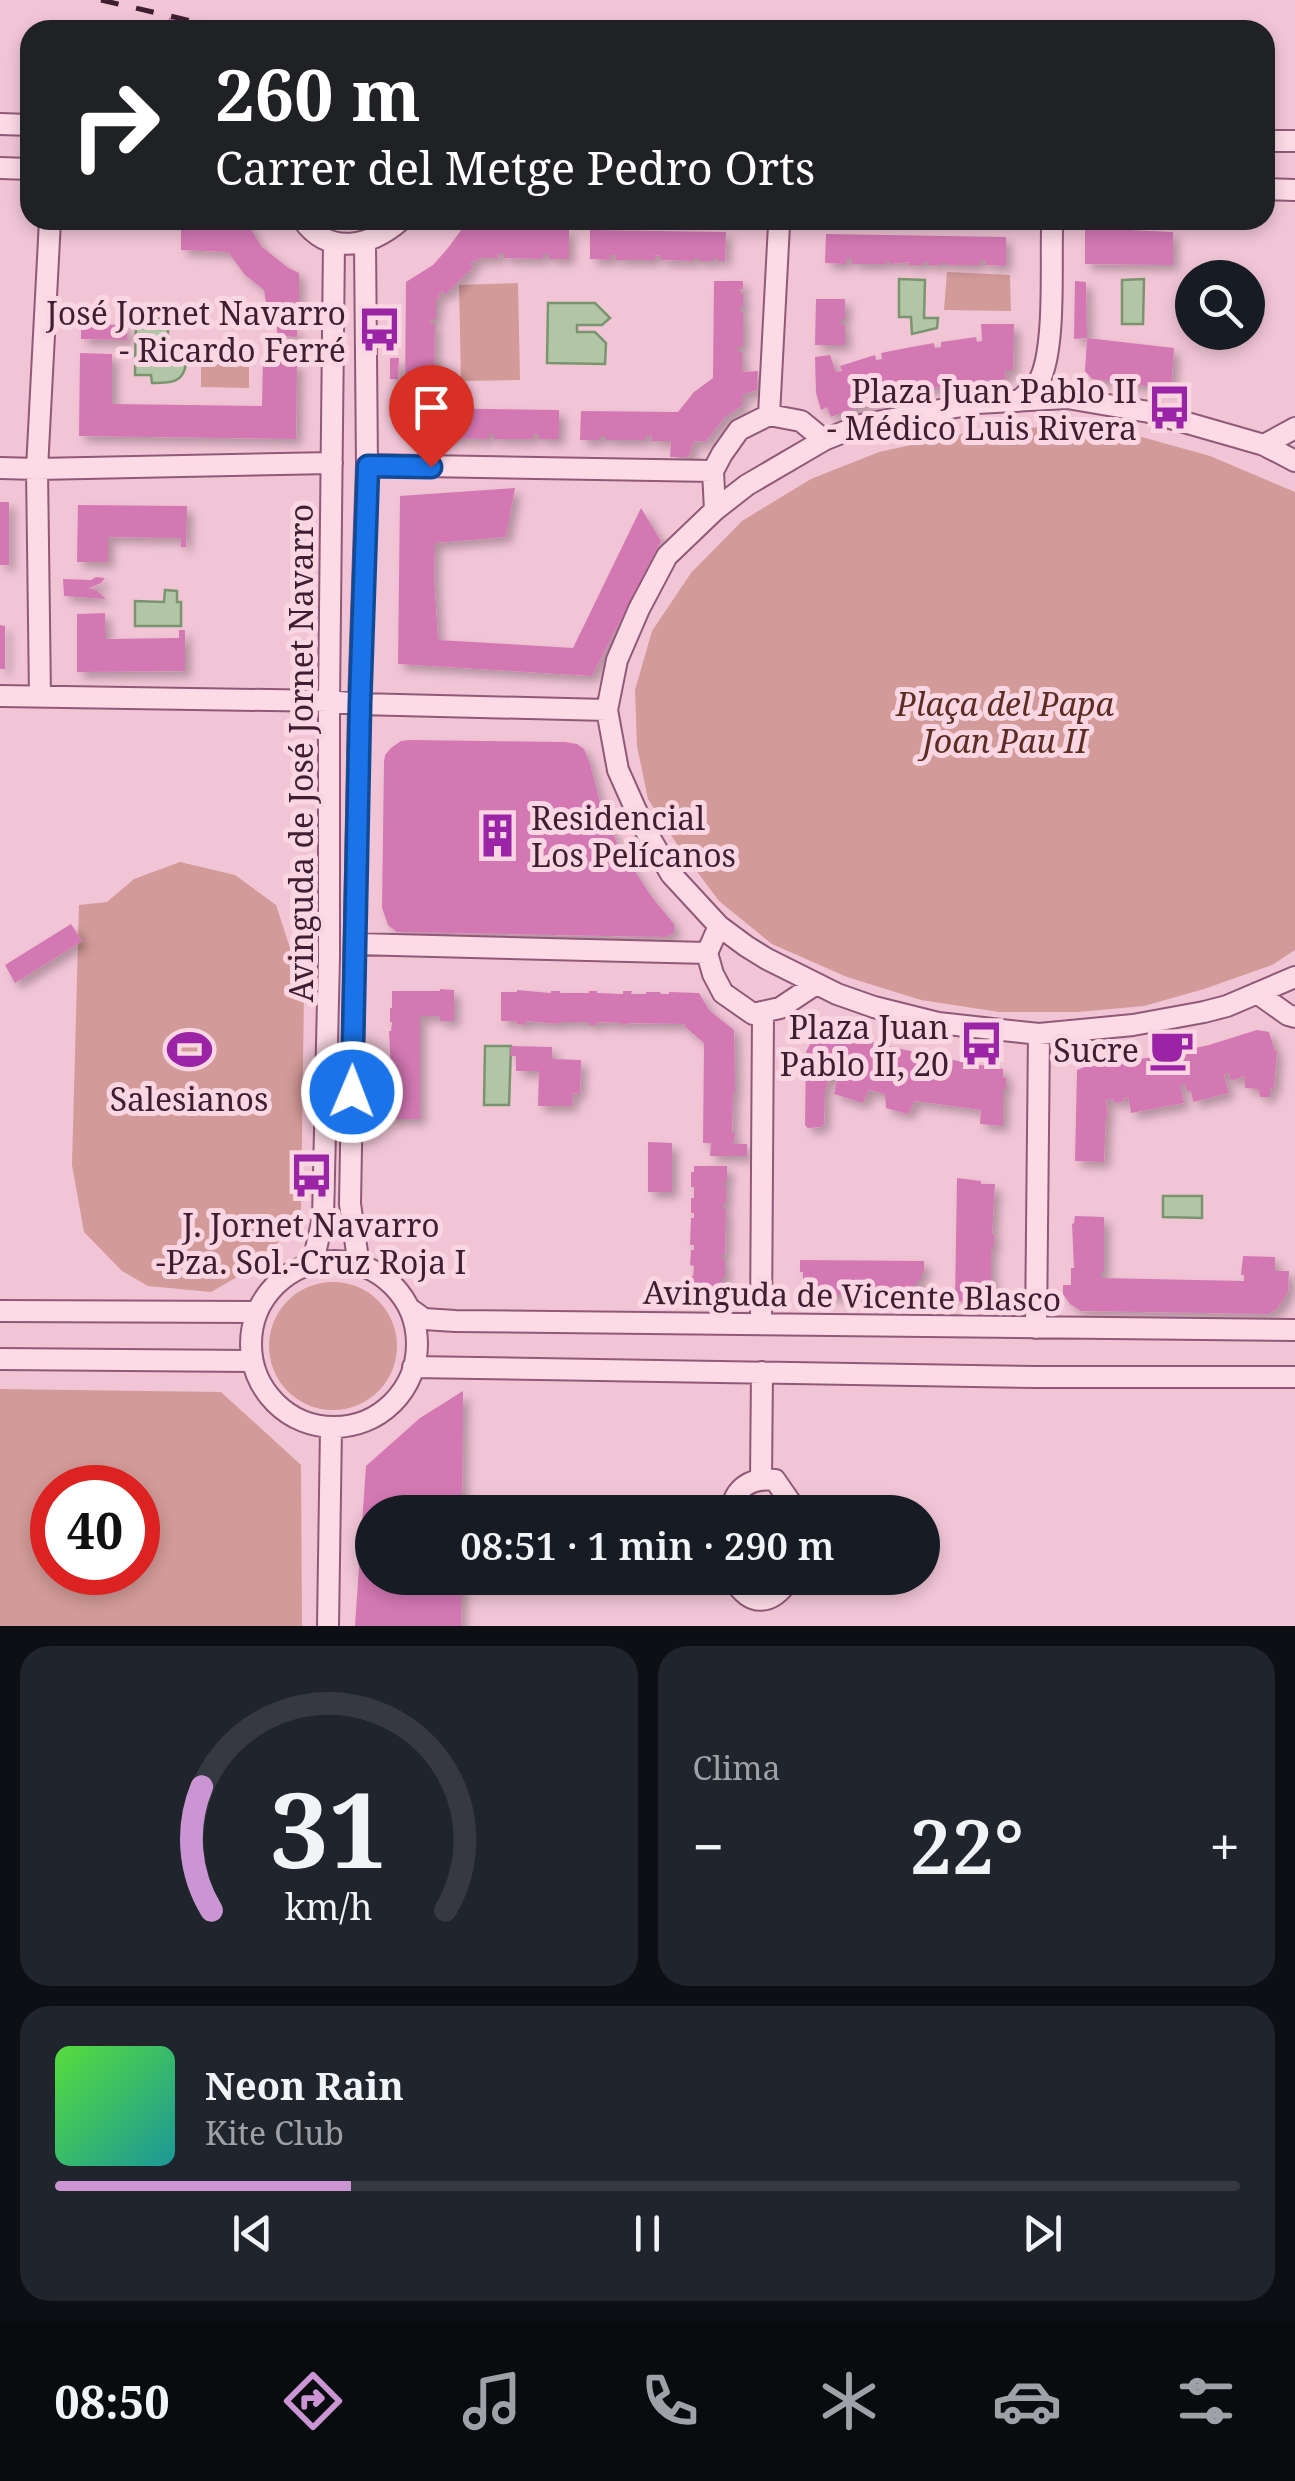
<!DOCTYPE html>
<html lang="es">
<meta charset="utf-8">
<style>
body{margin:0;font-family:"Noto Serif",serif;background:#20242c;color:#f1f3f6;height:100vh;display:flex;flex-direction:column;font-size:38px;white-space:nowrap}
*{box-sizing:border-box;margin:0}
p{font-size:32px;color:#9ea1a6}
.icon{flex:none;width:55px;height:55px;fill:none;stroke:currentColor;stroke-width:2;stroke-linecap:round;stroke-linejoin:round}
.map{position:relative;height:1626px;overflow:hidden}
.details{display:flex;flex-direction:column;gap:20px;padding:20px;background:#0d0f14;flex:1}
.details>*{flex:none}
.top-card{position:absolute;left:20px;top:20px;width:1255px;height:210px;border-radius:30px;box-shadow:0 5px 15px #0003;background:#202124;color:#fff;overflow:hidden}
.buttons{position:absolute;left:1175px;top:260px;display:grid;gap:20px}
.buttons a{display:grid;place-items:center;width:90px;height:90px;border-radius:50%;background:#171b24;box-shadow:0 5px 15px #0003;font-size:50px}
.speed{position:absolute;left:30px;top:1465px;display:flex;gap:20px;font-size:50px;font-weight:700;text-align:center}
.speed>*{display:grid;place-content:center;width:130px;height:130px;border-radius:50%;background:#171b24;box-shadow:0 5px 15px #0003;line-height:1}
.speed .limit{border:15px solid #d22;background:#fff;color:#111}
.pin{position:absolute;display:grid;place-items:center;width:85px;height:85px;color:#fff;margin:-102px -42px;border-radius:50% 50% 50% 0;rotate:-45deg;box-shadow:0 0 10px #0007}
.pin .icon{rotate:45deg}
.me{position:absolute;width:110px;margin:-55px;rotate:1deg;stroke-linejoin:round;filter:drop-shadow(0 0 8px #0008)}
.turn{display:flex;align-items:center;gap:35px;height:210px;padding:0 30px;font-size:45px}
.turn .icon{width:130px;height:130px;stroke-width:2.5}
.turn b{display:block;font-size:70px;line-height:85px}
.big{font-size:75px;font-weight:600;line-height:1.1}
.details .widget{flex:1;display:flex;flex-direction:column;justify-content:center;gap:15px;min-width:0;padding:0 35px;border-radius:30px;background:#20242c}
.details .dial{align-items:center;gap:0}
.dial svg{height:260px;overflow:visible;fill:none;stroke:#363941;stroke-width:7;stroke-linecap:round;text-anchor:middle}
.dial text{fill:#f1f3f6;stroke:none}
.song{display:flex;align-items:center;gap:30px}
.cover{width:120px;height:120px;border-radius:15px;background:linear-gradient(135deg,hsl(110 70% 55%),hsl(180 70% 35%))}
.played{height:10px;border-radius:5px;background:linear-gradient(90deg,#ca95d2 25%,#363941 25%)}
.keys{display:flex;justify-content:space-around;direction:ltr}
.heat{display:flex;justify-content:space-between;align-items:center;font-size:55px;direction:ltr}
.details .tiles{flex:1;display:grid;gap:20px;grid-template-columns:1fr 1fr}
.widget:last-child{grid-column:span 2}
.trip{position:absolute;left:355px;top:1495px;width:585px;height:100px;border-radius:50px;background:#171b24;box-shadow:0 5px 15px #0003;font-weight:600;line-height:100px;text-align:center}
.tabs{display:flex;height:160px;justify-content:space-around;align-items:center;background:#090b0e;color:#9ea1a6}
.tabs .icon{width:70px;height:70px}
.tabs .on{color:#ca95d2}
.tabs b{font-size:45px;color:#f1f3f6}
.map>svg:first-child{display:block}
.green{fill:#d29a98;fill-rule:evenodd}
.water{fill:#b2c6a7;stroke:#7a956d;stroke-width:2.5}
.building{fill:#d478b4;filter:url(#shadow)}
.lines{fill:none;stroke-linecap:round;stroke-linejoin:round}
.minor-casing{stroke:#905977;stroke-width:24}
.minor{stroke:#fcdae6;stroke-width:20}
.rail{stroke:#3f1e31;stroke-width:5;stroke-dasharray:18 18;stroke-linecap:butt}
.route-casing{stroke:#114b97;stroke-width:25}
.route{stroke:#1a73e8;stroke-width:18}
.labels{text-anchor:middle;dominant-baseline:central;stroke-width:10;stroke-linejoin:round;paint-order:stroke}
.poi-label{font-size:32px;fill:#3f1e31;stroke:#f9d6e2;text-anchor:end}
.park-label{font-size:32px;font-style:italic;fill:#5d2d23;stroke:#f9d6e2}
.street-label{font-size:32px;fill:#3f1e31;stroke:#f9d6e2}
</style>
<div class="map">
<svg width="1295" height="1626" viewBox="0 0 1295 1626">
<defs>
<filter id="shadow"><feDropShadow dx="6" dy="6" stdDeviation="5" flood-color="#0004"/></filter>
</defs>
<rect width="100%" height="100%" fill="#f2c5d6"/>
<path class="green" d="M 947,272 L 1010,275 L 1011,311 L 944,310 Z
M 518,283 L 520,380 L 461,381 L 459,285 Z
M 201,363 L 249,363 L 249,388 L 201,387 Z
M 1040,427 L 1131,434 L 1210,456 L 1295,492 L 1295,950 L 1272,965 L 1204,989 L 1144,1006 L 1078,1012 L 999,1012 L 921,1000 L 847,977 L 772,944 L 719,901 L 680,849 L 648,799 L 637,746 L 635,690 L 652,631 L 691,573 L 742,521 L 811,479 L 879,452 L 962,434 Z
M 180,862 L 235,875 L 276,905 L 304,991 L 301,1209 L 265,1261 L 211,1292 L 148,1286 L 122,1271 L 84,1232 L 72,1165 L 79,905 L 107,902 L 134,879 Z
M269 1346a64 64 0 1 1 128 0a64 64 0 1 1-128 0Z
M 0,1389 L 221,1392 L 301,1465 L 302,1626 L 0,1626 ZM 52,1488 L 138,1488 L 138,1572 L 52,1572 Z"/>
<path class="water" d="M 899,279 L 925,280 L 924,318 L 938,318 L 937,328 L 912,334 L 911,317 L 899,317 Z
M 1144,279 L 1143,324 L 1122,324 L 1122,280 Z
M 548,303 L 595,303 L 610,318 L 602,325 L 577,325 L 577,332 L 595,332 L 606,343 L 605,364 L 547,363 Z
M 136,319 L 168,319 L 168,347 L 180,352 L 186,364 C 183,384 169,383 152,383 L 151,375 L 135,375 Z
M 165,590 L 177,591 L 177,602 L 181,602 L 181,626 L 135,626 L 135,601 L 164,602 Z
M 485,1046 L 511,1046 L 509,1105 L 484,1105 Z
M 1163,1196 L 1202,1196 L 1202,1218 L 1163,1217 Z"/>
<path class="building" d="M 169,18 L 215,28 L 214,30 L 166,30 Z
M 181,220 L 246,220 L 261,246 L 287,267 L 299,273 L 299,302 L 266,303 L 264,290 L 245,275 L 228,252 L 181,250 Z
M 1085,228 L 1173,232 L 1173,265 L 1085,264 Z
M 462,229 L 569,230 L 569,259 L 549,259 L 549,254 L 543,254 L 543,259 L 504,258 L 504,253 L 499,253 L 498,258 L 479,258 L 476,262 L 474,260 L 470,264 L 473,267 L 445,295 L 442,291 L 438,295 L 440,297 L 436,300 L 436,319 L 431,319 L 430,324 L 435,324 L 434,389 L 405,389 L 406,282 L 433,265 L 448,248 Z
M 590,230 L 726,232 L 725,261 L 718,261 L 718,258 L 713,258 L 713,261 L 699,261 L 699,258 L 694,258 L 694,261 L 661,260 L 661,256 L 655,255 L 655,260 L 615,260 L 616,255 L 610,255 L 610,260 L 590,259 Z
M 826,234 L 1006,237 L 1006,266 L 986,265 L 986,260 L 980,260 L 980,265 L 946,265 L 946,262 L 942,262 L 942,265 L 928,265 L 928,262 L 923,262 L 923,265 L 909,265 L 909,262 L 890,264 L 890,261 L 886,261 L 886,264 L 852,264 L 852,258 L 846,258 L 846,264 L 825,263 Z
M 714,281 L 743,281 L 743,289 L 740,289 L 740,294 L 743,294 L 743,307 L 740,307 L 740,312 L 743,312 L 743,346 L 738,346 L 738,352 L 742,352 L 742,372 L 758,371 L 757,390 L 742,395 L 742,406 L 725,417 L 705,442 L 694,441 L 689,456 L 687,457 L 670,457 L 671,441 L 651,441 L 652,436 L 645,436 L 645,440 L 606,440 L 606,436 L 600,436 L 600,440 L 580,440 L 581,411 L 678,412 L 694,392 L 713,378 Z
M 1075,281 L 1086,282 L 1087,338 L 1074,339 Z
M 816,299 L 845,299 L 845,319 L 841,319 L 841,325 L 845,325 L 845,345 L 815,345 Z
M 81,324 L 127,325 L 127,340 L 81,339 Z
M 981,324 L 1014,324 L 1013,370 L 1005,370 L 1006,379 L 925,389 L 872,402 L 831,417 L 827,407 L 821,410 L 816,393 L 815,357 L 830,355 L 836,372 L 842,371 L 840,366 L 875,355 L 876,360 L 882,359 L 881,353 L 906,348 L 934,343 L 935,348 L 941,347 L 941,342 L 976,337 L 977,342 L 982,341 Z
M 277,327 L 297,327 L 297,337 L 277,336 Z
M 1087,338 L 1174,348 L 1171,389 L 1092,379 L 1085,371 Z
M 80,353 L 112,354 L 112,404 L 262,406 L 263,357 L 281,357 L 281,362 L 297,362 L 296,439 L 79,436 Z
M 390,358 L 399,358 L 398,379 L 390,379 Z
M 424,408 L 559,410 L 559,439 L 539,439 L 539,435 L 533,434 L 533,439 L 494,439 L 494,434 L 489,434 L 489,439 L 436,438 L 436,435 L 431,435 L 431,438 L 423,438 Z
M 515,488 L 506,537 L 435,543 L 434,577 L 438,640 L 573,648 L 641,508 L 661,541 L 592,676 L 398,664 L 400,496 Z
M 0,502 L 9,502 L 9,565 L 0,565 Z
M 78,505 L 187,506 L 186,547 L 181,547 L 181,538 L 108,537 L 108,562 L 77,562 Z
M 96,577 L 105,578 L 101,583 L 89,588 L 96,590 L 106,599 L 64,596 L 63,579 L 91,580 Z
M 105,613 L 106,639 L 179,638 L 179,630 L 185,630 L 185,671 L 77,672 L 77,614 Z
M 0,625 L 5,626 L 5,669 L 0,669 Z
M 410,740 L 565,742 L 577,744 L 584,749 L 590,764 L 602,810 L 618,845 L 651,896 L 674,924 L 674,933 L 666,937 L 397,932 L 388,925 L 382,908 L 384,762 L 385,755 L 391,748 L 401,741 Z
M 71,924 L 82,941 L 15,983 L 5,965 Z
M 440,989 L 454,990 L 454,1021 L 440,1021 L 440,1016 L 420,1016 L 420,1119 L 388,1119 L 388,1104 L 391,1105 L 391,1096 L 388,1096 L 389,1068 L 391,1068 L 389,1031 L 391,1031 L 392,1022 L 390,1022 L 390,1008 L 392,1008 L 392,991 L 440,991 Z
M 517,990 L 551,993 L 551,991 L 560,991 L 560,993 L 589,993 L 589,991 L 597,991 L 597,993 L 623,994 L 623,991 L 632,991 L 631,994 L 646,994 L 646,992 L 660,992 L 661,994 L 669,994 L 669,992 L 699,993 L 709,1010 L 734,1030 L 735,1093 L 733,1092 L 732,1133 L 735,1133 L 734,1142 L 732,1144 L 747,1144 L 747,1156 L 710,1156 L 711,1143 L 703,1143 L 704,1043 L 684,1026 L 685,1024 L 630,1023 L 622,1025 L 622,1023 L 597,1022 L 598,1025 L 589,1025 L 589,1022 L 559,1022 L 559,1024 L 526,1021 L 525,1025 L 517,1024 L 516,1021 L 501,1021 L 501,992 L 517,992 Z
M 824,1027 L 884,1045 L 936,1057 L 1003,1069 L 1003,1077 L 1006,1078 L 1006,1089 L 1003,1089 L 1003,1126 L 980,1124 L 981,1110 L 915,1101 L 908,1114 L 886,1108 L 885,1094 L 869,1090 L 863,1103 L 834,1094 L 837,1079 L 830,1077 L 825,1091 L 824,1124 L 821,1127 L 808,1128 L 805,1125 L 806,1052 L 810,1044 L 807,1043 L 818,1028 Z
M 1257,1030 L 1269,1032 L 1275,1051 L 1277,1050 L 1274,1089 L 1270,1088 L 1270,1097 L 1260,1097 L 1259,1089 L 1245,1088 L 1245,1076 L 1231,1081 L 1229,1073 L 1224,1075 L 1229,1093 L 1193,1102 L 1191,1091 L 1187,1091 L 1185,1084 L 1180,1085 L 1184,1103 L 1131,1113 L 1128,1097 L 1123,1099 L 1124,1101 L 1115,1103 L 1113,1099 L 1106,1100 L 1108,1117 L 1106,1116 L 1104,1162 L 1075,1161 L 1077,1070 L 1087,1066 L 1154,1057 L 1209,1045 Z
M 511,1046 L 552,1047 L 552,1059 L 581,1060 L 580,1094 L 573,1093 L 572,1106 L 538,1106 L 539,1071 L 516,1071 L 516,1056 L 510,1056 Z
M 648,1142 L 672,1143 L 672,1192 L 648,1192 Z
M 694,1166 L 727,1166 L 727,1182 L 724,1182 L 724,1185 L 726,1185 L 726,1203 L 723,1203 L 723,1209 L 726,1209 L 725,1254 L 722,1254 L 722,1260 L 725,1260 L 725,1277 L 722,1277 L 722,1283 L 725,1283 L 725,1297 L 693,1297 L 694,1290 L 689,1290 L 690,1276 L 693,1276 L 694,1266 L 690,1265 L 691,1250 L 694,1250 L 694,1245 L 690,1245 L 691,1218 L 694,1218 L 694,1213 L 691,1213 L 691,1198 L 694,1198 L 694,1187 L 691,1187 L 691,1172 L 694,1172 Z
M 957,1178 L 981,1181 L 981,1184 L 995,1184 L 992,1234 L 994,1234 L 994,1247 L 991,1247 L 991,1282 L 993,1282 L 993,1297 L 979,1296 L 979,1299 L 967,1299 L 967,1302 L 955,1301 Z
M 1075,1216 L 1104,1217 L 1104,1272 L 1101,1272 L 1101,1278 L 1244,1281 L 1244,1275 L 1241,1275 L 1243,1256 L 1275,1257 L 1275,1271 L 1289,1271 L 1288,1292 L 1277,1309 L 1268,1314 L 1081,1311 L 1070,1304 L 1063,1294 L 1063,1285 L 1071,1285 L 1071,1268 L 1074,1268 L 1072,1224 L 1074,1223 Z
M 800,1260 L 924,1261 L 924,1273 L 921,1273 L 921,1280 L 917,1280 L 917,1285 L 914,1285 L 914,1296 L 869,1296 L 869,1298 L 854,1298 L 854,1295 L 810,1295 L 810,1284 L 803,1280 L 803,1272 L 800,1272 Z
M 463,1391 L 462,1512 L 372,1512 L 372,1578 L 462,1578 L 461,1626 L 355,1626 L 366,1466 L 420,1418 Z"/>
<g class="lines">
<defs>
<path id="minor" d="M 0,124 L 30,125
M 1265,141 L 1295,141
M 0,168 L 30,169
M 1265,189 L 1295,190
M 303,220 C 330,257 371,246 401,220
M 1019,401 C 1027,393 1036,387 1041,377 C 1055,344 1051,269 1052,231
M 769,415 L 779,225 L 782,220
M 1264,445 L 1295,428
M 1295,461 L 1264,445 L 1149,412 L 1067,398 L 977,403 L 861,425 L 824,440 L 747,485 L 715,510 L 667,556 L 639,609 L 617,660 L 607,710 L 618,770 L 643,826 L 671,874 L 719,926 L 746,946 L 767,959 L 837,994 L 874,1007 L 938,1023 L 1039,1034 L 1133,1025 L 1204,1012 L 1227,1006 L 1295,977
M 367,465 L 713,471
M 0,468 L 37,469 L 332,463
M 715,510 L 713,471 L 722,454 L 739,430 L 769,415 L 801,421 L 824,440
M 0,696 L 329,701 L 359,704 L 607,710
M 40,696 L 37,469 L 50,220
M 719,926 L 707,953 L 713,974 L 723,993 L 753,1014 L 780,1008 L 816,984
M 356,944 L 707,953
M 1257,993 L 1288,1015 L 1295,1017
M251 1344a83 83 0 1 1 166 0a83 83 0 1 1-166 0Z
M 313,1262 L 323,1218 L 329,957 L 329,701 L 334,243
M 359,1266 L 350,1204 L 359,704 L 367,465 L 365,243
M 410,1309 L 424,1319 L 455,1321 L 1295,1330
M 0,1311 L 256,1312
M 761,1324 L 763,1012
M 1036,1328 L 1039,1034
M 0,1359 L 250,1361
M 413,1367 L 1036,1377 L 1295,1377
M 761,1479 L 762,1372
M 731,1512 C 734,1488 751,1477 775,1480 L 791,1503 L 791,1512
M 733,1578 C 750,1608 772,1606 790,1578
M 328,1626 L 331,1428"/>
</defs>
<use href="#minor" class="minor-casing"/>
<use href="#minor" class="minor"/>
<path class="rail" d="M 101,0 L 230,30"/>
</g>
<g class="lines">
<defs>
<path id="route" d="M 352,1092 L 360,704 L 368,466 L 431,467"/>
</defs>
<use href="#route" class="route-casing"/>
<use href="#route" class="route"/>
</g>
<defs>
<symbol id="bus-bare" viewBox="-9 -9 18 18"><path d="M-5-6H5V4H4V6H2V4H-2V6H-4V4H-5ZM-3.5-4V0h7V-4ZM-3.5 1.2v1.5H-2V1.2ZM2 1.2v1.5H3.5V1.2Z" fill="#9b23a5" stroke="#f9d6e2" stroke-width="2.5" paint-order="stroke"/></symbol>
<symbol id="building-bare" viewBox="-9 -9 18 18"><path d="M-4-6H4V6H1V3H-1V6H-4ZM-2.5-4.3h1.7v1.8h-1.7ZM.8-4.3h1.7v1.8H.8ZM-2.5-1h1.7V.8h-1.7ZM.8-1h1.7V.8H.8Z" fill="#9b23a5" stroke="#f9d6e2" stroke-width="2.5" paint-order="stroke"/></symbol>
<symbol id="cafe-bare" viewBox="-9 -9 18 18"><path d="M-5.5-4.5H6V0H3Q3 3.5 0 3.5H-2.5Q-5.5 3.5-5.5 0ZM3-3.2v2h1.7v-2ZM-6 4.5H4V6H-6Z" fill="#9b23a5" stroke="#f9d6e2" stroke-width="2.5" paint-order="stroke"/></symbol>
<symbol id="stadium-bare" viewBox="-9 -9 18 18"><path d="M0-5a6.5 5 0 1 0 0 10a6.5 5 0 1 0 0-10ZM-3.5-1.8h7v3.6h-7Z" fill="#9b23a5" stroke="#f9d6e2" stroke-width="2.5" paint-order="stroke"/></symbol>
</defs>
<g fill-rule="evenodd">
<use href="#bus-bare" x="348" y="298" width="63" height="63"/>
<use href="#bus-bare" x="1138" y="376" width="63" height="63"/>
<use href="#building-bare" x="466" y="804" width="63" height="63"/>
<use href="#bus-bare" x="950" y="1012" width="63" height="63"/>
<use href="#cafe-bare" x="1140" y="1018" width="63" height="63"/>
<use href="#stadium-bare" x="158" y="1018" width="63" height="63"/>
<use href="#bus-bare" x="280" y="1144" width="63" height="63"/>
</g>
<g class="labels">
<g class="poi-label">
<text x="346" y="312">José Jornet Navarro<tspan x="346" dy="37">- Ricardo Ferré</tspan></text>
<text x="1137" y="390">Plaza Juan Pablo II<tspan x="1137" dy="37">- Médico Luis Rivera</tspan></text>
<text x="531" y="817" text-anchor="start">Residencial<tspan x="531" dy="37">Los Pelícanos</tspan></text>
<text x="949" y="1026">Plaza Juan<tspan x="949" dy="37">Pablo II, 20</tspan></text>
<text x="1139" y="1049">Sucre</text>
<text x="189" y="1098" text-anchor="middle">Salesianos</text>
<text x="311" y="1224" text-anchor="middle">J. Jornet Navarro<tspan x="311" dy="37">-Pza. Sol.-Cruz Roja I</tspan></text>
</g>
<g class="park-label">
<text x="1005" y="703">Plaça del Papa<tspan x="1005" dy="37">Joan Pau II</tspan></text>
</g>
<g class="street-label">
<text transform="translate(300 753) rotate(-90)">Avinguda de José Jornet Navarro</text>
<text transform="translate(852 1295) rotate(1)">Avinguda de Vicente Blasco</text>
</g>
</g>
</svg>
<div class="buttons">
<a><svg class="icon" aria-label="search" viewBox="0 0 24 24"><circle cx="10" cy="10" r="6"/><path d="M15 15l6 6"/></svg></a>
</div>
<div class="speed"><div class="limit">40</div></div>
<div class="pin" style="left:431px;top:467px;background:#d93025"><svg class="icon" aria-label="arrive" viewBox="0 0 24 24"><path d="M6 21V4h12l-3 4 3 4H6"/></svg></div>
<svg class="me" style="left:352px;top:1092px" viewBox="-20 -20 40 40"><circle r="17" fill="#1a73e8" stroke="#fff" stroke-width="3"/><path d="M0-11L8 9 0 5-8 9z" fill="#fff"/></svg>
<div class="trip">08:51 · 1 min · 290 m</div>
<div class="top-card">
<div class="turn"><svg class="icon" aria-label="right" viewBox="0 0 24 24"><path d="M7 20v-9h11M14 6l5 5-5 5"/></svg><div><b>260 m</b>Carrer del Metge Pedro Orts</div></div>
</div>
</div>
<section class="details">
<div class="tiles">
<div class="widget dial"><svg viewBox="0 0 100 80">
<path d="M14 69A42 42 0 1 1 86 69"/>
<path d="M14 69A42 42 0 0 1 11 31" stroke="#ca95d2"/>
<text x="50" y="56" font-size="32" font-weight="700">31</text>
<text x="50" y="72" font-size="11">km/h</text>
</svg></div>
<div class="widget"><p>Clima</p>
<div class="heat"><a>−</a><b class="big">22°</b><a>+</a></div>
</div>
<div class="widget">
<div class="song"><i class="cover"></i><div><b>Neon Rain</b><p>Kite Club</p></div></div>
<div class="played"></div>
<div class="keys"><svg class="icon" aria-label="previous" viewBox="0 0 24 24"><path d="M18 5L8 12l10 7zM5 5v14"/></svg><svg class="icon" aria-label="pause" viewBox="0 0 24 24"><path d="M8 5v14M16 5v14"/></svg><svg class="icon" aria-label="next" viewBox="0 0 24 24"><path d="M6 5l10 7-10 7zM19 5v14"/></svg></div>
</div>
</div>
</section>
<nav class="tabs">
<b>08:50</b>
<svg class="icon on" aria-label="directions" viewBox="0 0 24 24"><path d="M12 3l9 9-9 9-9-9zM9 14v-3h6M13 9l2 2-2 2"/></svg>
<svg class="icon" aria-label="music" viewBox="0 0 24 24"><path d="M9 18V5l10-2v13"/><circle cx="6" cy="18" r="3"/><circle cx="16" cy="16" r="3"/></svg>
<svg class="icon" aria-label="phone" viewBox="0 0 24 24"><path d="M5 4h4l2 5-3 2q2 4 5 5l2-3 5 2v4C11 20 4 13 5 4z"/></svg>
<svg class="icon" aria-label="climate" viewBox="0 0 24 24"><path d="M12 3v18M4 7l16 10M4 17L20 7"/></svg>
<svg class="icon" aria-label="car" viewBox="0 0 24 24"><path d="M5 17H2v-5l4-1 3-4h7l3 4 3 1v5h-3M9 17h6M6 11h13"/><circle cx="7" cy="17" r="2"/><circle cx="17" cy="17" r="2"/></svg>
<svg class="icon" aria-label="filters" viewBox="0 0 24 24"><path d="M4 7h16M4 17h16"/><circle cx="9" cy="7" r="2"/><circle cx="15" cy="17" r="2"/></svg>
</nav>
